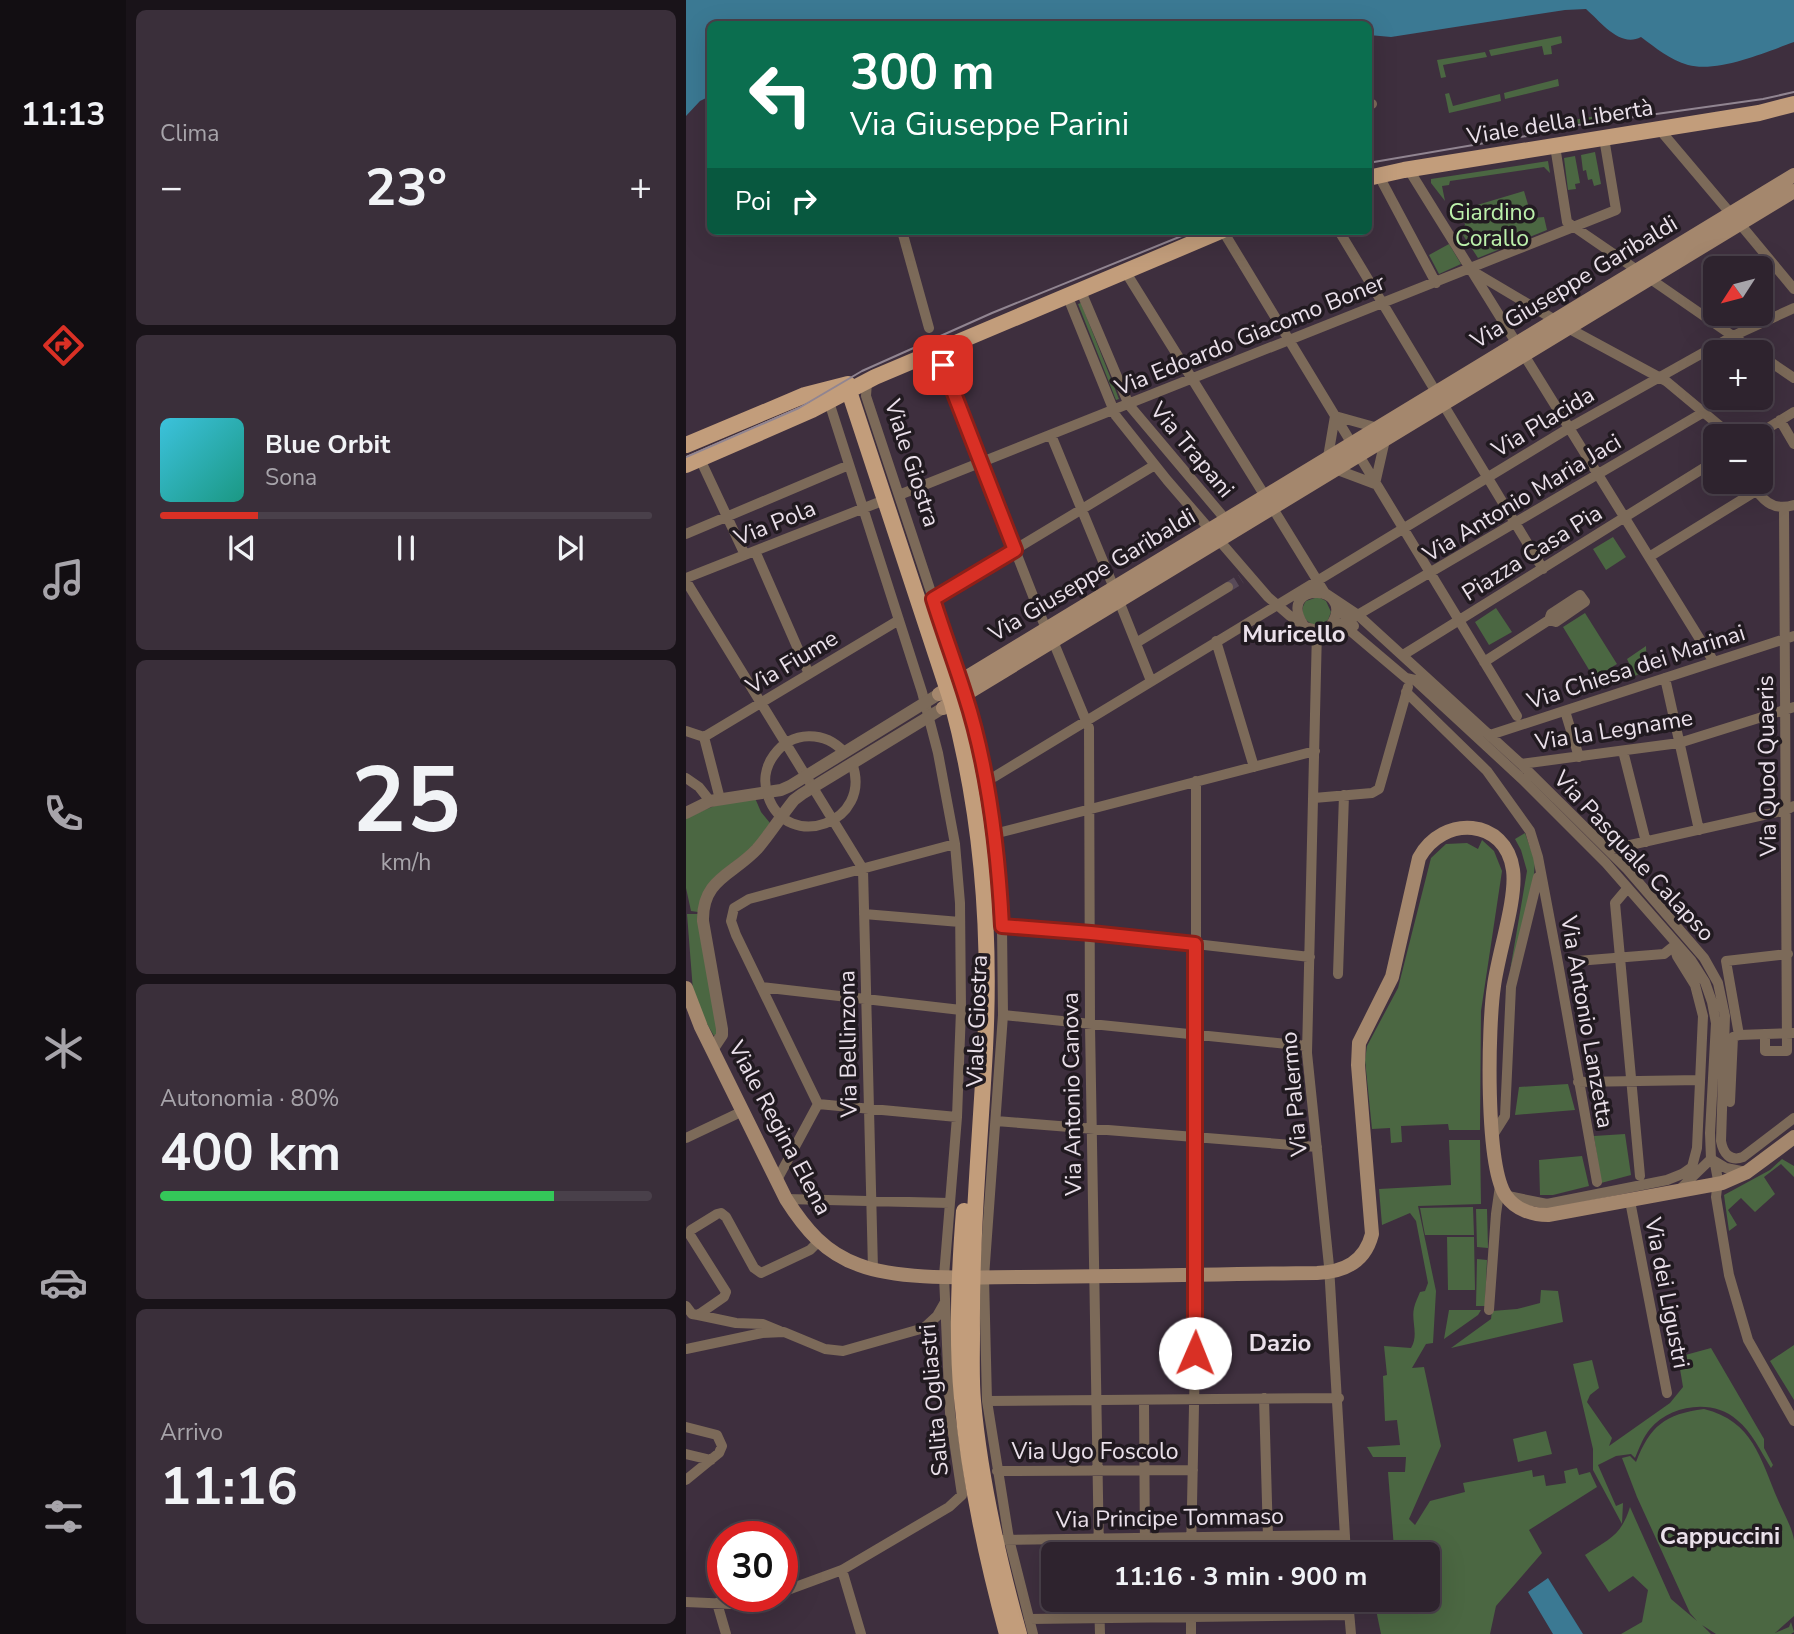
<!DOCTYPE html>
<html lang="it">
<meta charset="utf-8">
<style>
body{margin:0;font-family:"Nunito Sans",sans-serif;background:#3a2f3a;color:#f1f3f6;height:100vh;display:flex;flex-direction:column;font-size:26px;white-space:nowrap}
*{box-sizing:border-box;margin:0}
p{font-size:23px;color:#a7a4aa}
.icon{flex:none;width:38px;height:38px;fill:none;stroke:currentColor;stroke-width:2;stroke-linecap:round;stroke-linejoin:round}
.map{position:relative;flex:1;overflow:hidden}
.details{display:flex;flex-direction:column;gap:10px;padding:10px;background:#191319;width:560px}
.details>*{flex:none}
.hud{position:absolute;left:21px;top:21px;width:665px;height:214px;border-radius:10px;box-shadow:0 7px 28px #0002,0 0 0 2px #49404a;background:#0b6e4f;color:#fff;overflow:hidden}
.needle{width:46px;rotate:234deg}
.buttons{position:absolute;left:1017px;top:256px;display:grid;gap:14px}
.buttons a{display:grid;place-items:center;width:70px;height:70px;border-radius:10px;background:#2e232e;box-shadow:0 7px 28px #0002,0 0 0 2px #49404a;font-size:35px}
.speed{position:absolute;left:21px;top:1521px;display:flex;gap:14px;font-size:35px;font-weight:700;text-align:center}
.speed>*{display:grid;place-content:center;width:91px;height:91px;border-radius:50%;background:#2e232e;box-shadow:0 7px 28px #0002,0 0 0 2px #49404a;line-height:1}
.speed .limit{border:10px solid #d22;background:#fff;color:#111}
.pin{position:absolute;display:grid;place-items:center;width:60px;height:60px;color:#fff;margin:-30px;border-radius:14px;box-shadow:0 4px 10px #0006}
.me{position:absolute;width:77px;margin:-38px;rotate:1deg;stroke-linejoin:round;filter:drop-shadow(0 0 5px #0008)}
.turn{display:flex;align-items:center;gap:24px;height:147px;padding:0 28px;font-size:32px}
.turn .icon{width:91px;height:91px;stroke-width:2.5}
.turn b{display:block;font-size:49px;line-height:60px}
.then{display:flex;align-items:center;height:66px;padding:0 28px;background:#0003;gap:14px;font-size:26px}
.big{font-size:52px;font-weight:700;line-height:1.1}
.details .widget{flex:1;display:flex;flex-direction:column;justify-content:center;gap:10px;min-width:0;padding:0 24px;border-radius:10px;background:#3a2f3a}
.details .dial{align-items:center;gap:0}
.dial b{font-size:91px;line-height:1}
.song{display:flex;align-items:center;gap:21px}
.cover{width:84px;height:84px;border-radius:10px;background:linear-gradient(135deg,hsl(190 70% 55%),hsl(170 70% 35%))}
.played{height:7px;border-radius:4px;background:linear-gradient(90deg,#d93025 20%,#49404a 20%)}
.keys{display:flex;justify-content:space-around;direction:ltr}
.heat{display:flex;justify-content:space-between;align-items:center;font-size:38px;direction:ltr}
.charge{height:10px;border-radius:5px;background:linear-gradient(90deg,#34c759 80%,#49404a 0)}
.trip{position:absolute;left:355px;top:1542px;width:399px;height:70px;border-radius:10px;background:#2e232e;box-shadow:0 7px 28px #0002,0 0 0 2px #49404a;font-weight:700;line-height:70px;text-align:center}
main{display:flex;flex:1;min-height:0}
.menu{display:flex;flex-direction:column;width:126px;justify-content:space-around;align-items:center;background:#120e12;color:#a7a4aa}
.menu .icon{width:49px;height:49px}
.menu .selected{color:#d93025}
.menu b{font-size:32px;color:#f1f3f6}
.map>svg:first-child{display:block}
.green{fill:#4b6742}
.water{fill:#3b7993}
.lines{fill:none;stroke-linecap:round;stroke-linejoin:round}
.minor-tunnel{stroke:#584a58;stroke-width:10;stroke-dasharray:10 5;stroke-linecap:butt}
.minor{stroke:#7c6a59;stroke-width:10}
.tertiary{stroke:#7c6a59;stroke-width:12}
.secondary{stroke:#a4876d;stroke-width:14}
.primary{stroke:#c29d7b;stroke-width:16}
.tram{stroke:#918591;stroke-width:2}
.route-casing{stroke:#8d1f18;stroke-width:18}
.route{stroke:#d93025;stroke-width:12}
.labels{text-anchor:middle;dominant-baseline:central;stroke-width:7;stroke-linejoin:round;paint-order:stroke}
.street-label{font-size:23px;fill:#eae0ea;stroke:#211a20}
.park-label{font-size:23px;fill:#bcf0ab;stroke:#211a20}
.neighbourhood-label{font-size:24px;font-weight:bold;fill:#eae0ea;stroke:#211a20}
</style>
<main>
<nav class="menu">
<b>11:13</b>
<svg class="icon selected" aria-label="directions" viewBox="0 0 24 24"><path d="M12 3l9 9-9 9-9-9zM9 14v-3h6M13 9l2 2-2 2"/></svg>
<svg class="icon" aria-label="music" viewBox="0 0 24 24"><path d="M9 18V5l10-2v13"/><circle cx="6" cy="18" r="3"/><circle cx="16" cy="16" r="3"/></svg>
<svg class="icon" aria-label="phone" viewBox="0 0 24 24"><path d="M5 4h4l2 5-3 2q2 4 5 5l2-3 5 2v4C11 20 4 13 5 4z"/></svg>
<svg class="icon" aria-label="climate" viewBox="0 0 24 24"><path d="M12 3v18M4 7l16 10M4 17L20 7"/></svg>
<svg class="icon" aria-label="car" viewBox="0 0 24 24"><path d="M5 17H2v-5l4-1 3-4h7l3 4 3 1v5h-3M9 17h6M6 11h13"/><circle cx="7" cy="17" r="2"/><circle cx="17" cy="17" r="2"/></svg>
<svg class="icon" aria-label="filters" viewBox="0 0 24 24"><path d="M4 7h16M4 17h16"/><circle cx="9" cy="7" r="2"/><circle cx="15" cy="17" r="2"/></svg>
</nav>
<section class="details">
<div class="widget"><p>Clima</p>
<div class="heat"><a>−</a><b class="big">23°</b><a>+</a></div>
</div>
<div class="widget">
<div class="song"><i class="cover"></i><div><b>Blue Orbit</b><p>Sona</p></div></div>
<div class="played"></div>
<div class="keys"><svg class="icon" aria-label="previous" viewBox="0 0 24 24"><path d="M18 5L8 12l10 7zM5 5v14"/></svg><svg class="icon" aria-label="pause" viewBox="0 0 24 24"><path d="M8 5v14M16 5v14"/></svg><svg class="icon" aria-label="next" viewBox="0 0 24 24"><path d="M6 5l10 7-10 7zM19 5v14"/></svg></div>
</div>
<div class="widget dial"><b>25</b><p>km/h</p></div>
<div class="widget"><p>Autonomia · 80%</p><b class="big">400 km</b><div class="charge"></div></div>
<div class="widget"><p>Arrivo</p><b class="big">11:16</b></div>
</section>
<div class="map">
<svg width="1108" height="1634" viewBox="0 0 1108 1634">
<rect width="100%" height="100%" fill="#3e2f3e"/>
<path class="green" d="M 875,36 L 876,43 L 865,46 L 866,54 L 858,55 L 856,46 L 805,56 L 803,50 Z
M 799,52 L 801,57 L 757,65 L 760,77 L 755,78 L 751,60 Z
M 872,79 L 873,86 L 819,99 L 818,93 Z
M 763,93 L 767,106 L 814,94 L 815,101 L 763,113 L 759,94 Z
M 916,115 L 917,119 L 848,132 L 847,127 Z
M 909,152 L 915,184 L 908,186 L 906,179 L 902,180 L 900,170 L 897,171 L 895,155 Z
M 889,156 L 894,183 L 889,184 L 890,189 L 882,190 L 878,158 Z
M 862,161 L 864,173 L 858,167 L 764,181 L 763,185 L 756,186 L 759,201 L 745,183 L 745,179 Z
M 838,191 L 846,218 L 858,217 L 861,230 L 792,258 L 773,229 L 779,225 L 777,214 L 771,214 L 771,211 Z
M 763,244 L 775,264 L 753,274 L 743,255 Z
M 395,303 L 433,399 L 430,400 L 392,304 Z
M 927,537 L 940,557 L 920,570 L 907,549 Z
M 632,597 L 640,601 L 645,612 L 642,620 L 631,626 C 618,622 612,612 620,601 Z
M 810,608 L 826,632 L 803,645 L 789,622 Z
M 899,613 L 931,664 L 908,678 L 877,627 Z
M 960,646 L 961,670 L 949,676 L 941,659 Z
M 69,798 L 75,812 L 84,823 C 76,834 69,845 59,853 C 34,873 18,879 12,912 L 5,911 L 0,888 L 0,818 L 28,806 Z
M 839,833 L 849,861 L 847,888 L 824,971 L 841,871 L 835,850 L 829,839 Z
M 796,840 L 808,851 L 816,871 L 795,1011 L 794,1130 L 763,1130 L 762,1124 L 715,1126 L 716,1142 L 705,1143 L 704,1128 L 686,1129 L 679,1060 L 681,1046 L 712,988 L 745,858 L 760,844 L 781,843 L 792,849 Z
M 1,914 L 12,914 L 33,1031 L 28,1036 L 16,1015 L 7,991 Z
M 882,1084 L 889,1110 L 829,1115 L 833,1087 Z
M 939,1134 L 945,1175 L 915,1183 L 908,1136 Z
M 763,1140 L 794,1140 L 795,1204 L 732,1206 L 750,1291 L 747,1343 L 740,1344 L 726,1368 L 738,1367 L 755,1446 L 723,1519 L 729,1525 L 744,1501 L 779,1492 L 777,1483 L 846,1470 L 847,1477 L 858,1475 L 860,1486 L 880,1483 L 878,1471 L 891,1468 L 893,1475 L 904,1472 L 911,1487 L 843,1530 L 856,1553 L 810,1606 L 804,1634 L 695,1634 L 688,1600 L 742,1600 L 742,1554 L 696,1554 L 708,1548 L 702,1472 L 719,1472 L 720,1457 L 687,1457 L 681,1447 L 714,1445 L 711,1420 L 699,1421 L 697,1376 L 701,1375 L 698,1346 L 725,1348 C 733,1335 725,1321 728,1308 C 729,1303 732,1297 734,1292 L 739,1291 L 742,1283 L 730,1221 L 724,1213 L 696,1225 L 693,1189 L 765,1185 Z
M 896,1156 L 903,1186 L 867,1195 L 854,1195 L 853,1160 Z
M 1096,1159 L 1108,1166 L 1108,1177 L 1095,1164 L 1078,1177 L 1089,1194 L 1069,1212 L 1055,1198 L 1042,1210 L 1051,1225 L 1043,1231 L 1038,1195 L 1084,1170 Z
M 787,1207 L 788,1235 L 739,1235 L 734,1208 Z
M 790,1209 L 801,1209 L 802,1248 L 791,1247 Z
M 761,1237 L 788,1237 L 789,1290 L 762,1290 Z
M 791,1259 L 801,1260 L 799,1306 L 790,1306 Z
M 855,1290 L 872,1291 L 877,1322 L 765,1348 L 805,1319 L 806,1311 L 831,1309 L 854,1303 Z
M 763,1310 L 795,1310 L 792,1315 L 758,1339 Z
M 1108,1345 L 1108,1400 L 1084,1361 Z
M 1025,1348 L 1078,1439 L 1078,1448 L 1087,1465 L 1085,1468 C 1075,1452 1066,1432 1051,1420 C 1027,1398 984,1405 964,1429 C 957,1437 953,1449 949,1458 L 945,1454 L 930,1456 L 912,1465 L 930,1506 L 937,1503 L 936,1524 L 907,1470 L 907,1449 L 887,1364 L 906,1360 L 913,1388 L 904,1395 L 901,1402 L 926,1438 L 923,1446 L 984,1403 L 997,1387 L 992,1357 Z
M 1018,1409 C 1067,1421 1074,1458 1092,1500 C 1097,1512 1106,1527 1108,1540 C 1108,1564 1108,1591 1108,1616 L 1089,1633 L 1103,1627 L 1105,1622 L 1108,1632 L 1105,1634 L 1030,1634 L 1016,1625 L 1025,1634 L 935,1634 L 956,1622 L 962,1590 L 947,1576 L 923,1592 L 899,1555 C 923,1539 935,1536 944,1507 L 985,1599 L 1011,1621 L 1004,1613 L 951,1497 L 936,1458 L 944,1456 L 950,1462 C 964,1426 979,1414 1018,1409 Z
M 860,1431 L 866,1454 L 832,1462 L 827,1439 Z"/>
<path class="water" d="M 0,0 L 1108,0 L 1108,42 C 1080,52 1032,73 1002,65 C 984,60 970,48 955,37 C 934,48 915,22 900,9 L 879,10 L 705,37 L 683,35 L 682,24 L 24,24 L 24,96 L 14,101 L 0,116 Z
M 862,1578 L 897,1634 L 867,1634 L 842,1592 Z"/>
<g class="lines">
<path class="minor-tunnel" d="M 542,587 L 555,579"/>
<path class="minor" d="M 682,105 L 686,104
M 974,130 L 1045,214
M 869,146 L 881,222 L 951,270
M 723,170 L 831,344
M 693,176 L 750,283
M 1054,224 L 1108,289
M 216,231 L 243,328
M 537,231 L 831,716
M 653,231 L 750,392
M 439,271 L 579,496
M 788,272 L 869,320
M 963,278 L 1070,352
M 394,289 L 443,405 L 540,520
M 381,295 L 430,416 L 481,480 L 582,597 L 604,616 L 620,627 L 631,630 L 655,623 L 720,678 L 729,680 L 836,779 L 920,863 L 1005,960 L 1019,982 L 1026,1002 L 1030,1023 L 1024,1133 L 1025,1159 L 1029,1164 L 1032,1180 L 1030,1197 L 1043,1275 L 1062,1340 L 1108,1421
M 882,328 L 980,381 L 1046,436
M 251,351 L 360,629
M 838,355 L 1028,662
M 1074,355 L 1108,378
M 181,382 L 180,396 L 279,695 L 300,780 L 308,834 L 316,927 L 317,1015 L 298,1277 L 301,1401 L 323,1539 L 347,1634
M 143,402 L 236,692 L 252,753 L 269,844 L 274,903 L 275,1010 L 271,1117 L 258,1276 L 264,1413 L 276,1495
M 757,404 L 857,569
M 649,416 L 692,428
M 1094,420 L 1108,444
M 365,435 L 428,588
M 1069,436 L 1108,412
M 642,457 L 649,416
M 14,459 L 59,555
M 649,469 L 689,484
M 1064,481 C 1075,499 1086,512 1108,505
M 689,484 L 699,440
M 213,495 L 930,210 L 918,138
M 586,507 L 639,593 L 672,615 L 835,764 L 941,869 L 1018,958 L 1032,983 L 1039,1016 L 1035,1141 C 1037,1153 1044,1162 1057,1157 L 1108,1118
M 0,534 L 163,465
M 69,551 L 123,674
M 963,557 L 1070,491
M 0,578 L 191,503
M 0,581 L 177,869 L 187,1269
M 247,599 L 469,465
M 433,601 L 465,681
M 648,602 L 668,626
M 668,617 L 1018,412
M 617,624 C 590,581 673,584 644,626
M 631,630 L 621,1053 L 643,1266 L 660,1554
M 367,641 L 403,728 L 404,1026 L 413,1554
M 530,641 L 568,767
M 450,643 L 542,587
M 717,655 L 1029,461
M 798,662 L 863,620 L 865,614 L 894,595 L 899,602 L 870,622 L 863,620
M 979,678 L 1013,830
M 720,692 L 801,771 L 844,831 L 852,857 L 872,963 L 911,1182
M 879,711 L 893,757
M 0,731 L 18,737
M 804,735 L 1108,636
M 18,737 L 213,620
M 18,737 L 34,799
M 937,751 L 960,842
M 158,752 C 139,731 106,730 88,755 C 79,767 77,782 82,796 C 101,853 188,823 166,763
M 835,764 L 993,743 L 1108,707
M 0,778 L 13,787 L 24,801
M 283,784 L 308,777 L 883,428 L 1047,336 L 1108,308
M 628,798 L 686,793 L 693,789 L 722,687
M 308,834 L 629,751
M 922,850 L 1100,810 L 1108,806
M 940,890 L 929,903 L 954,1176
M 178,914 L 274,922
M 316,927 L 405,932 L 624,957
M 891,961 L 978,954 L 988,946
M 652,974 L 658,795
M 75,987 L 275,1010
M 317,1015 L 621,1046
M 1079,1034 L 1079,1051 L 1101,1051 L 1098,508
M 1053,1035 L 1108,1033
M 892,1082 L 1014,1080
M 1044,1102 L 1047,1037 L 1053,1035 L 1040,961 L 1102,954
M 132,1104 L 271,1117
M 310,1121 L 631,1147
M 807,1135 L 819,1116 L 825,987 L 852,877
M 0,1138 L 57,1111
M 1025,1159 L 1040,1168 L 1060,1172
M 91,1180 L 132,1104 L 50,935 L 45,921 L 48,908 L 63,899 L 269,844
M 993,1190 L 1025,1159
M 822,1196 L 861,1204 L 981,1180 L 996,1174 L 1006,1167 L 1011,1148 L 1017,1016 L 1009,985 L 991,956 L 988,946
M 100,1199 L 264,1203
M 944,1201 L 981,1393
M 0,1306 L 6,1314 L 12,1315 L 38,1297 L 40,1292 L 4,1235 L 5,1230 L 31,1214 L 35,1213 L 40,1217 L 68,1268 L 75,1273 L 124,1250 L 132,1242
M 803,1310 L 810,1214 L 814,1186
M 12,1315 L 50,1323 L 77,1324 L 94,1331
M 0,1349 L 76,1333 L 98,1332 L 139,1349 L 157,1351 L 238,1328 L 251,1316 L 259,1302
M 578,1398 L 582,1537
M 458,1400 L 459,1554
M 301,1401 L 653,1398
M 0,1427 L 31,1435 L 36,1446 L 33,1453 L 0,1480
M 0,1454 L 25,1460
M 311,1471 L 507,1470
M 316,1540 L 659,1535
M 505,1554 L 510,1307 L 510,781
M 156,1570 L 175,1634
M 96,1592 L 156,1570 L 263,1507 L 276,1495
M 413,1600 L 414,1634
M 459,1600 L 459,1617
M 662,1600 L 665,1634
M 0,1602 L 45,1604 L 83,1596
M 31,1603 L 40,1634
M 343,1619 L 663,1615
M 505,1634 L 505,1600"/>
<path class="tertiary" d="M 0,813 L 24,801 L 95,790 L 104,786 L 253,694
M 26,1050 L 36,1035 L 36,1029 L 17,921 C 16,879 47,875 71,849 C 84,834 95,816 108,800 L 116,794 L 257,708"/>
<path class="secondary" d="M 253,694 L 1108,175
M 257,708 L 1108,191
M 0,988 L 15,1027 L 100,1199 C 119,1229 139,1253 173,1265 C 215,1281 287,1277 332,1277 C 432,1277 531,1274 631,1273 C 658,1272 679,1262 686,1234 L 672,1065 L 673,1043 L 706,977 L 733,858 C 757,814 820,818 827,870 C 831,899 812,954 808,986 C 802,1025 799,1166 820,1196 C 830,1210 847,1215 862,1215 L 1036,1183 L 1061,1172 L 1108,1137"/>
<path class="primary" d="M 682,178 L 718,170 L 1073,113 L 1108,104
M 161,385 L 266,703 C 296,815 305,932 299,1048 C 294,1143 285,1237 286,1333 C 286,1355 285,1379 287,1401 C 294,1480 312,1558 333,1634
M 0,445 L 119,395 L 162,384
M 0,465 L 126,410 L 189,377 L 535,231
M 278,1211 C 273,1273 270,1336 276,1398 C 283,1478 300,1557 321,1634"/>
<path class="tram" d="M 682,163 L 864,132 L 892,125 L 1077,99 L 1108,92
M 0,457 L 113,408 L 176,371 L 306,313 L 508,231"/>
</g>
<g class="lines">
<defs>
<path id="route" d="M 257,365 L 329,550 L 247,599 C 257,631 269,663 279,695 C 303,769 312,849 316,926 L 405,933 L 509,944 L 509,1353"/>
</defs>
<use href="#route" class="route-casing"/>
<use href="#route" class="route"/>
</g>
<g class="labels">
<g class="street-label">
<text transform="translate(874 122) rotate(-9)">Viale della Libertà</text>
<text transform="translate(888 282) rotate(-31)">Via Giuseppe Garibaldi</text>
<text transform="translate(564 335) rotate(-22)">Via Edoardo Giacomo Boner</text>
<text transform="translate(857 422) rotate(-31)">Via Placida</text>
<text transform="translate(506 450) rotate(50)">Via Trapani</text>
<text transform="translate(226 463) rotate(72)">Viale Giostra</text>
<text transform="translate(836 498) rotate(-31)">Via Antonio Maria Jaci</text>
<text transform="translate(89 523) rotate(-22)">Via Pola</text>
<text transform="translate(846 553) rotate(-32)">Piazza Casa Pia</text>
<text transform="translate(406 575) rotate(-31)">Via Giuseppe Garibaldi</text>
<text transform="translate(106 662) rotate(-31)">Via Fiume</text>
<text transform="translate(950 667) rotate(-18)">Via Chiesa dei Marinai</text>
<text transform="translate(928 730) rotate(-9)">Via la Legname</text>
<text transform="translate(1081 766) rotate(-91)">Via Quod Quaeris</text>
<text transform="translate(948 856) rotate(47)">Via Pasquale Calapso</text>
<text transform="translate(291 1021) rotate(-88)">Viale Giostra</text>
<text transform="translate(901 1022) rotate(80)">Via Antonio Lanzetta</text>
<text transform="translate(162 1044) rotate(-91)">Via Bellinzona</text>
<text transform="translate(386 1094) rotate(-91)">Via Antonio Canova</text>
<text transform="translate(608 1094) rotate(-95)">Via Palermo</text>
<text transform="translate(94 1128) rotate(62)">Viale Regina Elena</text>
<text transform="translate(981 1293) rotate(79)">Via dei Ligustri</text>
<text transform="translate(248 1400) rotate(-95)">Salita Ogliastri</text>
<text x="409" y="1451">Via Ugo Foscolo</text>
<text transform="translate(484 1518) rotate(-1)">Via Principe Tommaso</text>
</g>
<g class="park-label">
<text x="806" y="212">Giardino<tspan x="806" dy="26">Corallo</tspan></text>
</g>
<g class="neighbourhood-label">
<text x="608" y="634">Muricello</text>
<text x="594" y="1343">Dazio</text>
<text x="1034" y="1536">Cappuccini</text>
</g>
</g>
</svg>
<div class="buttons">
<a><svg class="needle" viewBox="-14 -14 28 28"><path d="M0-13l5 13h-10z" fill="#e53935"/><path d="M0 13l5-13h-10z" fill="#a7a4aa"/></svg></a>
<a>+</a>
<a>−</a>
</div>
<div class="speed"><div class="limit">30</div></div>
<div class="pin" style="left:257px;top:365px;background:#d93025"><svg class="icon" aria-label="arrive" viewBox="0 0 24 24"><path d="M6 21V4h12l-3 4 3 4H6"/></svg></div>
<svg class="me" style="left:509px;top:1353px" viewBox="-20 -20 40 40"><circle r="19" fill="#fff"/><path d="M0-13L10 11 0 6-10 11z" fill="#d93025"/></svg>
<div class="trip">11:16 · 3 min · 900 m</div>
<div class="hud">
<div class="turn"><svg class="icon" aria-label="left" viewBox="0 0 24 24"><path d="M17 20v-9H6M10 6l-5 5 5 5"/></svg><div><b>300 m</b>Via Giuseppe Parini</div></div>
<div class="then">Poi<svg class="icon" aria-label="right" viewBox="0 0 24 24"><path d="M7 20v-9h11M14 6l5 5-5 5"/></svg></div>
</div>
</div>
</main>
